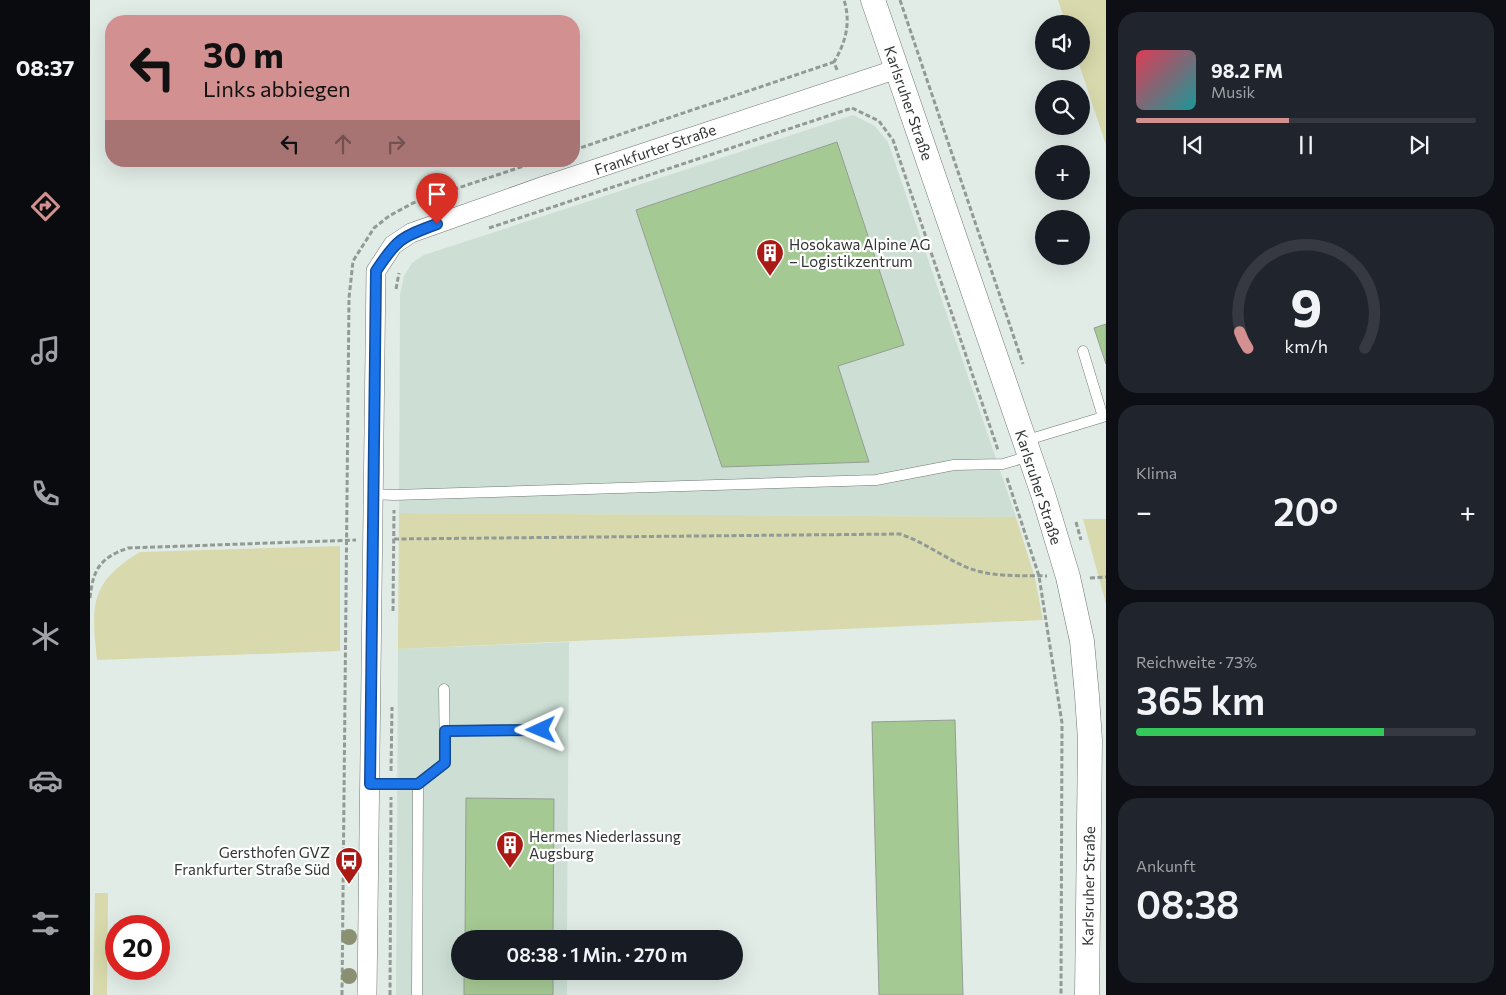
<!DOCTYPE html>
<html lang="de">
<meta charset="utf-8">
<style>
body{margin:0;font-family:Commissioner,sans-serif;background:#20242c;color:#f1f3f6;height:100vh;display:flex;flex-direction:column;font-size:19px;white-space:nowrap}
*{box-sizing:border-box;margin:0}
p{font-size:16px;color:#9ea1a6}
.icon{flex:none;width:28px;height:28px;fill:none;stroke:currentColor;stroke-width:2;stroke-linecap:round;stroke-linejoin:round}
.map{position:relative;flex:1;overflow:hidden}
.side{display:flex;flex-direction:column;gap:12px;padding:12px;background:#0d0f14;width:400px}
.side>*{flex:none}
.top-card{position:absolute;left:15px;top:15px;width:475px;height:152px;border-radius:20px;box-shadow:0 5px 20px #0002;background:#d29190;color:#111;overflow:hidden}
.buttons{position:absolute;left:945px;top:15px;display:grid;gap:10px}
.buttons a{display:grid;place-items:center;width:55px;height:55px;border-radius:50%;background:#171b24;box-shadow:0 5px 20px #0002;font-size:25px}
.speed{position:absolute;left:15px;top:915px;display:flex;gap:10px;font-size:25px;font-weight:700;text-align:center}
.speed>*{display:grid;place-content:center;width:65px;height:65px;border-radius:50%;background:#171b24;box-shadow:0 5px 20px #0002;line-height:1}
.speed .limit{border:8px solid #d22;background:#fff;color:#111}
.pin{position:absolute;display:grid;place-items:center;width:42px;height:42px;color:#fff;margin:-51px -21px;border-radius:50% 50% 50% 0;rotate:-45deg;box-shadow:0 0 5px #0007}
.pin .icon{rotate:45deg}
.me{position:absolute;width:55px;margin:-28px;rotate:269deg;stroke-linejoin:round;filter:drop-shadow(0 0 4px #0008)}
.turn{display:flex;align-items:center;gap:18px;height:105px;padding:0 15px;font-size:22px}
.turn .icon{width:65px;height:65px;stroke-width:2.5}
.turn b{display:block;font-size:35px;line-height:42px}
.lanes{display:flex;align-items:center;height:48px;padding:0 15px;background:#0003;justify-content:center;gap:25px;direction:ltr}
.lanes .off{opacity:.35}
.big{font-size:38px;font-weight:600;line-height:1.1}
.side .card{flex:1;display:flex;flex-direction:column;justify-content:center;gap:8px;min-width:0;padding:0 18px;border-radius:20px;background:#20242c}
.side .dial{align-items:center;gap:0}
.dial svg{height:130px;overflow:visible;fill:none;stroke:#363941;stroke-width:7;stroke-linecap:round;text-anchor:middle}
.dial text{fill:#f1f3f6;stroke:none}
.song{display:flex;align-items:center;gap:15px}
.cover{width:60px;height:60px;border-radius:8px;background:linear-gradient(135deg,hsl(350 70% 55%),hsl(180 70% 35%))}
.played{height:5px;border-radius:2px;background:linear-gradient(90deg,#d29190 45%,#363941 45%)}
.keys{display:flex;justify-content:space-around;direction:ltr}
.heat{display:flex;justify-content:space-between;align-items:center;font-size:28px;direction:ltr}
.charge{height:8px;border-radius:4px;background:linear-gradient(90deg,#34c759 73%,#363941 0)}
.trip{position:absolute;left:361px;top:930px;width:292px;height:50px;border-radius:25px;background:#171b24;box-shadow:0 5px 20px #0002;font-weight:600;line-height:50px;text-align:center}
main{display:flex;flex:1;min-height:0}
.tabs{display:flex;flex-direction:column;width:90px;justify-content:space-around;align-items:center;background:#090b0e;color:#9ea1a6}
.tabs .icon{width:35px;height:35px}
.tabs .on{color:#d29190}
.tabs b{font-size:22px;color:#f1f3f6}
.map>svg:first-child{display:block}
.built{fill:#cddfd5}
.green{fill:#d8d9ac}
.building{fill:#a5c993;stroke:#969c94}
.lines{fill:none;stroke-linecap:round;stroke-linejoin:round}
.service-casing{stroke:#6f7873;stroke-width:11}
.minor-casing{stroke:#6f7873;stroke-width:20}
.tertiary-casing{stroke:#6f7873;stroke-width:25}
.path{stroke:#929a96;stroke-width:3;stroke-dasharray:5 2.5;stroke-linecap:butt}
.service{stroke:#fff;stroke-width:10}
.minor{stroke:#fff;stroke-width:19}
.tertiary{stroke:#fff;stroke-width:24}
.tree{fill:#8b9072}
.route-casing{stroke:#114b97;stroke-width:12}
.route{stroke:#1a73e8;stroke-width:9}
.labels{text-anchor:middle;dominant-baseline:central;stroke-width:4.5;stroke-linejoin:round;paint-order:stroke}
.street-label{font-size:15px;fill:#313533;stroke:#fff}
.poi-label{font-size:15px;fill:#313533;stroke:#fff;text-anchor:start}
</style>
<main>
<nav class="tabs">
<b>08:37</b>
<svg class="icon on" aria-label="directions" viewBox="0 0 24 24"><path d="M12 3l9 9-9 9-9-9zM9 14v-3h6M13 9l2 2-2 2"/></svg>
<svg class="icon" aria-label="music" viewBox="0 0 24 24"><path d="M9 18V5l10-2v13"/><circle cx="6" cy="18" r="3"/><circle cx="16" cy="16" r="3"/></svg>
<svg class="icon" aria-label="phone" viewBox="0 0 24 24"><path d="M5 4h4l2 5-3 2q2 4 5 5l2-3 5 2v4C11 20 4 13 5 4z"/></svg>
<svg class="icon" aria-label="climate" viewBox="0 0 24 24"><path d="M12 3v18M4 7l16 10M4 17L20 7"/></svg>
<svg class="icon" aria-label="car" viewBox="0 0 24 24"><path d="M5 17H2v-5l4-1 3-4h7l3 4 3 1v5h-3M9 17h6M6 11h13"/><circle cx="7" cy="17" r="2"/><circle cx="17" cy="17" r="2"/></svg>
<svg class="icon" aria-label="filters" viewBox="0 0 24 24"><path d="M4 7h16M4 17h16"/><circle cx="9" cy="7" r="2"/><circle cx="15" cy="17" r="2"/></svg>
</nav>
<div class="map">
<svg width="1016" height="995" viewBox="0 0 1016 995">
<rect width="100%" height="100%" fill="#e1ece6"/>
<path class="built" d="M 763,115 L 785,126 L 798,142 L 926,517 L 309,513 L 310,295 L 314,276 L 322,263 L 334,255 Z
M 479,642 L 477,939 L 370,939 L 370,971 L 477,971 L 477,995 L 306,995 L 308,649 Z"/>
<path class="green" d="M 968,0 L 1016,0 L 1016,145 L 988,61 L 991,61 L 991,24 L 976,24 Z
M 309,513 L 926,517 L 945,578 L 953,620 L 308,649 Z
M 993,519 L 1016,519 L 1016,604 Z
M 250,546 L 250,651 L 7,660 C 1,605 0,582 50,552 Z
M 5,893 L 18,893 L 17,995 L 3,995 Z"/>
<path class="building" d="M 747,142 L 814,345 L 748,366 L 779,462 L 632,467 L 546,210 Z
M 1016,324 L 1016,364 L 1004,328 Z
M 865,720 L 873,995 L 789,995 L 782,722 Z
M 376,798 L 464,799 L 463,939 L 375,939 Z
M 374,971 L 463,971 L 463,995 L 374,995 Z"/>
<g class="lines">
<defs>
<path id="service" d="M 934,441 L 1013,417 L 993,351
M 282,494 L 304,495 L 786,480 L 864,465 L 913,464 L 940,456
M 355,731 L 451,729
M 280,784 L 328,784
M 327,995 L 328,784 L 355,763 L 354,689"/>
<path id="minor" d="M 277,995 L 286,271 L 303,245 L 321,233 L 454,186 L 807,69"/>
<path id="tertiary" d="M 783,0 L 953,494 L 978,577 L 992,641 L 997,696 L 1000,740 L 997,995"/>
</defs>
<use href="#service" class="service-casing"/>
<use href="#minor" class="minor-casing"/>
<use href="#tertiary" class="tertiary-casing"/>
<path class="path" d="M 810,0 L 933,364
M 747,70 L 744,62 C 756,42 761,22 754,0
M 762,108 L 789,121 L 803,140 L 908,450
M 484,150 L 744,62
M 399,228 L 762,108
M 306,289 L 309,273
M 917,478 L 949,576 L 972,723 L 971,995
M 986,522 L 991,540
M 304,539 L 810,534 C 834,542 853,557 876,567 C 902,578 929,575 957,576
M 1000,578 L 1016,577
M 0,598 C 3,569 10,558 38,548 L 266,540
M 303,611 L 304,510
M 301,771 L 302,707
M 252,995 L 259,298 L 263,261 L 284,228 L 299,216 L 323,203 L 449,161
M 300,995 L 301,797"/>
<use href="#service" class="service"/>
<use href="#minor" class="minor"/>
<use href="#tertiary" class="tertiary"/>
</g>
<g class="tree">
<circle cx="259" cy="937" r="8"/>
<circle cx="259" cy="976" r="8"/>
</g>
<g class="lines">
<defs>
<path id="route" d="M 347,224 C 311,237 307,239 286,271 L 280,784 L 328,784 L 355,763 L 355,731 L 451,730"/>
</defs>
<use href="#route" class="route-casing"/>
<use href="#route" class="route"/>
</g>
<defs>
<symbol id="building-pin" viewBox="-11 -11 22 30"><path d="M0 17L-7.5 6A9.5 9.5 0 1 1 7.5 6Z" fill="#ab1914" stroke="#fff"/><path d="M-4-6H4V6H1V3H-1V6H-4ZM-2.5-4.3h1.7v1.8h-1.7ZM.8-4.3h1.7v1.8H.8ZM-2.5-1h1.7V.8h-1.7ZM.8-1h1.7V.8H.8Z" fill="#fff"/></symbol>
<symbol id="bus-pin" viewBox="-11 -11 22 30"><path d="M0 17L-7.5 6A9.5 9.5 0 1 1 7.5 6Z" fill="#ab1914" stroke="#fff"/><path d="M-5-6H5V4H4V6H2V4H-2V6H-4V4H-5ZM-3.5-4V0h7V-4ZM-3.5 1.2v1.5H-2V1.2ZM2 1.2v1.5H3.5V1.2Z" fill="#fff"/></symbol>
</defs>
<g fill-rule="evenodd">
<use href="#building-pin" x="664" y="237" width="32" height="43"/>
<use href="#building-pin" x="404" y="829" width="32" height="43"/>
<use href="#bus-pin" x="243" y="845" width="32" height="43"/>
</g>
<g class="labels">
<g class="street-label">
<text transform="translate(819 103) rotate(71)">Karlsruher Straße</text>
<text transform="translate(565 149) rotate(-19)">Frankfurter Straße</text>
<text transform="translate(949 487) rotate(72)">Karlsruher Straße</text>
<text transform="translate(998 886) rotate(-89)">Karlsruher Straße</text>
</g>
<g class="poi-label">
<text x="699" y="244">Hosokawa Alpine AG<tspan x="699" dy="17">– Logistikzentrum</tspan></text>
<text x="439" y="836">Hermes Niederlassung<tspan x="439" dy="17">Augsburg</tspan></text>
<text x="240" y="852" text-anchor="end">Gersthofen GVZ<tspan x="240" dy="17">Frankfurter Straße Süd</tspan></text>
</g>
</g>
</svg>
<div class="buttons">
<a><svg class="icon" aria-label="sound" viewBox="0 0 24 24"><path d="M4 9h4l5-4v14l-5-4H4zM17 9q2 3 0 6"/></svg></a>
<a><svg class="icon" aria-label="search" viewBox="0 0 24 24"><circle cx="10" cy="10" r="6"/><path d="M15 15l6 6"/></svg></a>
<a>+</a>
<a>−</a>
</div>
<div class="speed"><div class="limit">20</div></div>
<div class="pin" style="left:347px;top:224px;background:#d93025"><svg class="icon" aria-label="arrive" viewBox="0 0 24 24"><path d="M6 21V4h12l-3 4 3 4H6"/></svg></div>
<svg class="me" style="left:451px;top:730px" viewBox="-20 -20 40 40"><path d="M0-17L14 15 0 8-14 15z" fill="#1a73e8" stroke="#fff" stroke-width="4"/></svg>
<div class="trip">08:38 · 1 Min. · 270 m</div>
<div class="top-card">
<div class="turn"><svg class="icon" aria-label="left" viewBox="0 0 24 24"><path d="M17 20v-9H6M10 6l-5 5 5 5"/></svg><div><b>30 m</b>Links abbiegen</div></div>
<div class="lanes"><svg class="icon" aria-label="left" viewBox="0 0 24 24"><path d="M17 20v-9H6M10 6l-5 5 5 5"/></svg><svg class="icon off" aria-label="ahead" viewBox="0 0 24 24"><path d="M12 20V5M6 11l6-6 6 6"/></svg><svg class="icon off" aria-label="right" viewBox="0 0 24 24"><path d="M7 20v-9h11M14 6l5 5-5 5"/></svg></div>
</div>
</div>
<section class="side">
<div class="card">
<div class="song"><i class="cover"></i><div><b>98.2 FM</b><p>Musik</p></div></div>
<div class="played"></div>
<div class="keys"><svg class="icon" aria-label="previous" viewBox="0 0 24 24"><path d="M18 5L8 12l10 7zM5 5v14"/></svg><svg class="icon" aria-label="pause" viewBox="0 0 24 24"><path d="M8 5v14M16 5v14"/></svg><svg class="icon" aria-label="next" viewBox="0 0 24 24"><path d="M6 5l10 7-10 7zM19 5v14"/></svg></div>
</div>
<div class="card dial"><svg viewBox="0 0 100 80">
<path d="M14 69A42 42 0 1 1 86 69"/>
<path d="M14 69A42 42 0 0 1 9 59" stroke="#d29190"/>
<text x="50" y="56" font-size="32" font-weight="700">9</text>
<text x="50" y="72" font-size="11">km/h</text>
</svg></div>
<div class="card"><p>Klima</p>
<div class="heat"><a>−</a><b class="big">20°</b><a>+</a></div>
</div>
<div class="card"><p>Reichweite · 73%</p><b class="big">365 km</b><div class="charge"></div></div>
<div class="card"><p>Ankunft</p><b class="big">08:38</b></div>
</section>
</main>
